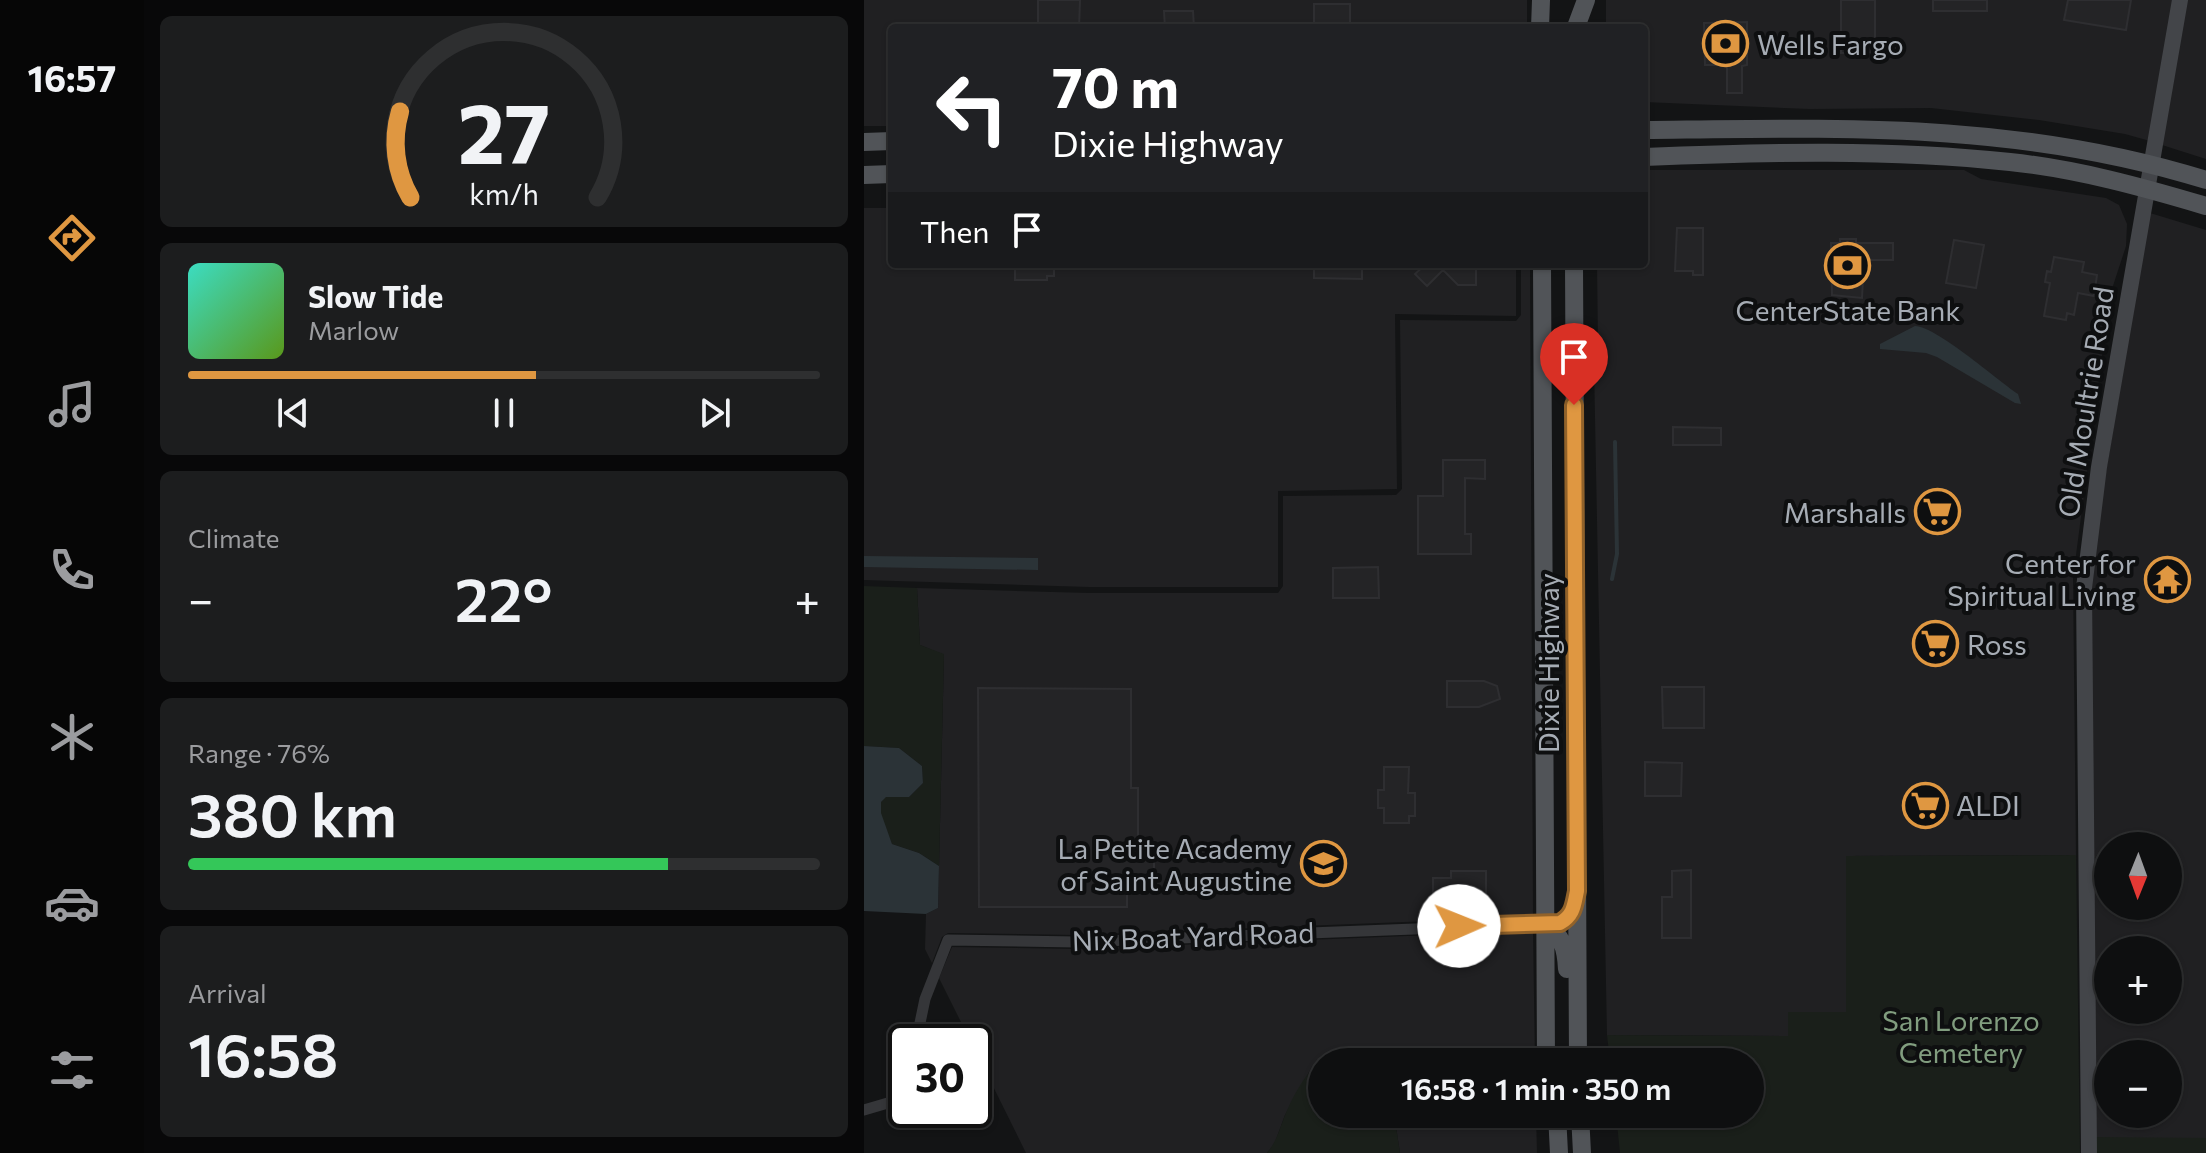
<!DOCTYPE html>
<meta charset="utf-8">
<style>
body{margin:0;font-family:Commissioner,sans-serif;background:#1c1d1e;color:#f1f3f6;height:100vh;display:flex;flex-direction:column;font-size:30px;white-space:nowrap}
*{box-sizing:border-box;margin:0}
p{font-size:26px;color:#9b9c9f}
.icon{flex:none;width:44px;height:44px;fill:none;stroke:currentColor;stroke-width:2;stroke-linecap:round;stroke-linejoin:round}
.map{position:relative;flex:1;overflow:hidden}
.drawer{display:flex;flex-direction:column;gap:16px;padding:16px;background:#080809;width:720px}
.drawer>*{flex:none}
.top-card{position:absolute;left:24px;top:24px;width:760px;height:244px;border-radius:8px;box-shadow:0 2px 6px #0004,0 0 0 2px #2e2f30;background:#202124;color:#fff;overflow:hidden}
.needle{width:52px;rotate:181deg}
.buttons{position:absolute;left:1230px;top:832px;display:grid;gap:16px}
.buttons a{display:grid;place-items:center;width:88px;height:88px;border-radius:50%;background:#0e0f10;box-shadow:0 2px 6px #0004,0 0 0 2px #2e2f30;font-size:40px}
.speed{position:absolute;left:24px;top:1024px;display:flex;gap:16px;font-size:40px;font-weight:700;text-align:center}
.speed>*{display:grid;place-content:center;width:104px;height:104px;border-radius:50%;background:#0e0f10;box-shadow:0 2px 6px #0004,0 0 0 2px #2e2f30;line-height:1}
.speed .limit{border:4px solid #111;border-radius:12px;background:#fff;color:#111}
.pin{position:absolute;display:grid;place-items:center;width:68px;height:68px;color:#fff;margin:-82px -34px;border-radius:50% 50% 50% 0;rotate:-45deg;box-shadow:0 0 8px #0007}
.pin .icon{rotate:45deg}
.me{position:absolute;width:88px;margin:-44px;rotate:89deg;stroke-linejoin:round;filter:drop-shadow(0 0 6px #0008)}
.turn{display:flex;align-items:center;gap:28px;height:168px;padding:0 32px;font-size:36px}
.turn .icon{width:104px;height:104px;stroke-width:2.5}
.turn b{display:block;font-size:56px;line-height:68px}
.then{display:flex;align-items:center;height:76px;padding:0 32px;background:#0003;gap:16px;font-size:30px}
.big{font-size:60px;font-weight:600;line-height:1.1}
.drawer .tile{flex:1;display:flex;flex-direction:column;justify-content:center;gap:12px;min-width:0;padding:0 28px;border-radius:12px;background:#1c1d1e}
.drawer .dial{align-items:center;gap:0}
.dial svg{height:208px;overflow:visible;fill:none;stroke:#2e2f30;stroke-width:7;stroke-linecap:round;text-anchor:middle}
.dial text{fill:#f1f3f6;stroke:none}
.song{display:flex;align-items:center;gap:24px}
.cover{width:96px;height:96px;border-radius:12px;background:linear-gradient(135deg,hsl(170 70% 55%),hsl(90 70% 35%))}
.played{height:8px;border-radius:4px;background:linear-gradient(90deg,#df9741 55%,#2e2f30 55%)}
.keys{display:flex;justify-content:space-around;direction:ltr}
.heat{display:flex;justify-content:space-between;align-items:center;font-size:44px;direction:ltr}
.charge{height:12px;border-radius:6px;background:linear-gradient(90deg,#34c759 76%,#2e2f30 0)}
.trip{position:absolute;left:444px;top:1048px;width:456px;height:80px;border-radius:40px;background:#0e0f10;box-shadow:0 2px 6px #0004,0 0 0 2px #2e2f30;font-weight:600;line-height:80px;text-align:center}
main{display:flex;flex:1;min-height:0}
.dock{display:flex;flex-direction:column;width:144px;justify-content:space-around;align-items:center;background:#060606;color:#9b9c9f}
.dock .icon{width:56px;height:56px}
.dock .selected{color:#df9741}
.dock b{font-size:36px;color:#f1f3f6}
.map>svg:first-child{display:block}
.built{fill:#202022;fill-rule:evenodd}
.green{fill:#1a1f1a}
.water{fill:#2b3337}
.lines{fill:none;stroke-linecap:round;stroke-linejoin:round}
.stream{stroke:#2b3337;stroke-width:4}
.building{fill:#242426;stroke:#2e2e31;stroke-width:2}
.minor{stroke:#353639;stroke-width:11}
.secondary{stroke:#434549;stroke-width:16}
.primary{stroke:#515458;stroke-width:18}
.route-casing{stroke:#91622a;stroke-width:20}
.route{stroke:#df9741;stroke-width:14}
.labels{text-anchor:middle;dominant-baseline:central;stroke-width:8;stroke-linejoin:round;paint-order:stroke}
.poi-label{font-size:28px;fill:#a6acb4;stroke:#0e0f10;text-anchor:start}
.street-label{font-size:28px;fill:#a6acb4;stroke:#0e0f10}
.park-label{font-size:28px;fill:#819d7f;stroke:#0e0f10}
</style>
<main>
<nav class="dock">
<b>16:57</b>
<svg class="icon selected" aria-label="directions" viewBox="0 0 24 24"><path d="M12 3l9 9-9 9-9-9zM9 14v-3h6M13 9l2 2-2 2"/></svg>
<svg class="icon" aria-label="music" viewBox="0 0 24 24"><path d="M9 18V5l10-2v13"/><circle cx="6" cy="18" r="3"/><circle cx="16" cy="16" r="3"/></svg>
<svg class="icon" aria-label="phone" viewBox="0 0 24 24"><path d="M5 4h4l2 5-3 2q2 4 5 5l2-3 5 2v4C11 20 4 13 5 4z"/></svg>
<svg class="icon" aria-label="climate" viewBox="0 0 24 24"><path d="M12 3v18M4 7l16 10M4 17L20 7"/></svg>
<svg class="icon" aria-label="car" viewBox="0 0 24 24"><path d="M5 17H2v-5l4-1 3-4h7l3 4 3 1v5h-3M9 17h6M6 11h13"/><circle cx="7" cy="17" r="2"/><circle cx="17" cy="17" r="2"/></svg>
<svg class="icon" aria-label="filters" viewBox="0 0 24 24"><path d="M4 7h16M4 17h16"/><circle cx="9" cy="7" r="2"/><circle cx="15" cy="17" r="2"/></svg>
</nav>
<section class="drawer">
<div class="tile dial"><svg viewBox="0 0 100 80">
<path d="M14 69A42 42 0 1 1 86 69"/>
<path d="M14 69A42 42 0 0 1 10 36" stroke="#df9741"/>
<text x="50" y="56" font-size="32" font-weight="700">27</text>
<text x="50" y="72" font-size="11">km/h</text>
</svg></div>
<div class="tile">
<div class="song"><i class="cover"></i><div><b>Slow Tide</b><p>Marlow</p></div></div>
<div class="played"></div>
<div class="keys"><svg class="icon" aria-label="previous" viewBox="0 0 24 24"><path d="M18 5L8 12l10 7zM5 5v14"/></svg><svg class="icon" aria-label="pause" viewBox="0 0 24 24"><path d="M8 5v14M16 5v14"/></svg><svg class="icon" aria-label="next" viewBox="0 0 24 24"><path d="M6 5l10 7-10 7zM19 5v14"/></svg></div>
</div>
<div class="tile"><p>Climate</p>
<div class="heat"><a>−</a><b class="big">22°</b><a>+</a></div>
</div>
<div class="tile"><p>Range · 76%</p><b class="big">380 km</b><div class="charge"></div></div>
<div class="tile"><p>Arrival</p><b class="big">16:58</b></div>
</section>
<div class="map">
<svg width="1342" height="1153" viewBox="0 0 1342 1153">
<rect width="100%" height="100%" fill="#131415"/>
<path class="built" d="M 0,0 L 663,0 L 663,28 L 28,28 L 28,126 L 0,126 Z
M 742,0 L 1310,0 L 1286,141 L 1261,134 L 1175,120 L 1067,108 L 946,109 L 780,102 L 780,28 L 742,28 Z
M 1323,0 L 1342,0 L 1342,159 L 1298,145 Z
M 780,170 L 1100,170 L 1117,179 L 1242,198 L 1255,205 L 1263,224 L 1262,246 L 1246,295 L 1209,578 L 1212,855 L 982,856 L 982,1012 L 925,1012 L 925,1036 L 743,1035 L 730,366 L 734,343 L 733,264 L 780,264 Z
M 0,208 L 28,208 L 28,264 L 652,264 L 652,316 L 531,314 L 533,489 L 414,491 L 414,587 L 225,587 L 0,580 Z
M 1286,213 L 1342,230 L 1342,1153 L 1231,1153 L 1226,592 L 1230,542 ZM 1244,846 L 1304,846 L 1304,906 L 1244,906 ZM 1244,950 L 1304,950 L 1304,1010 L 1244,1010 ZM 1244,1054 L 1304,1054 L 1304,1114 L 1244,1114 Z
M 657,264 L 666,264 L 669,917 L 212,935 L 84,933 L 78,937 L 68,963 L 61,949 L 62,914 L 74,908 L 80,655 L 56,645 L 53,588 L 225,593 L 414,593 L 419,586 L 419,496 L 532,495 L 538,489 L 536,320 L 652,321 L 657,315 Z
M 669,931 L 671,1062 L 509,1062 L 465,1057 L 449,1065 L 421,1115 L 410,1145 L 403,1153 L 162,1153 L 110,1048 L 110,1042 L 107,1042 L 75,978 L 88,947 L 213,949 Z
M 530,1114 L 672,1114 L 673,1153 L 536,1153 Z"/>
<path class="green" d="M 0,586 L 53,588 L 56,645 L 80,654 L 75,866 L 55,853 L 28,844 L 16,813 L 17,802 L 22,796 L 45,797 L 59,783 L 58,766 L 35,748 L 0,746 Z
M 1212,855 L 1216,1153 L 756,1153 L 752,1114 L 886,1114 L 886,1062 L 746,1062 L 743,1035 L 924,1036 L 924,1012 L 982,1012 L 982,856 Z
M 464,1055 L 509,1062 L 458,1062 L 458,1114 L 530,1114 L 536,1153 L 403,1153 C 412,1142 415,1131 420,1118 C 429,1095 444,1068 464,1055 Z
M 1225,1137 L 1342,1138 L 1342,1153 L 1225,1153 Z"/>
<path class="water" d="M 1051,326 C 1073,327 1132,379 1154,394 L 1157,404 L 1151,403 L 1073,357 L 1062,353 L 1016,349 L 1016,344 Z
M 0,556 L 174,558 L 174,570 L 0,567 Z
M 0,746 L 35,748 L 58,766 L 59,783 L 45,797 L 22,797 L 17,802 L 17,813 L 28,844 L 55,853 L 75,866 L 74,908 L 62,914 L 0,911 Z"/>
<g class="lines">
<path class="stream" d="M 748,579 L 753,554 L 751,442"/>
</g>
<path class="building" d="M 174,0 L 216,0 L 215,28 L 174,28 Z
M 977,0 L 1011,0 L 1011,52 L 977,53 Z
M 1069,0 L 1123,0 L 1123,11 L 1069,11 Z
M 1204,0 L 1267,0 L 1262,30 L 1200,20 Z
M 450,4 L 486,4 L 486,28 L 450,28 Z
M 300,11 L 329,11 L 330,28 L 301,28 Z
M 883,22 L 883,65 L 878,66 L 878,93 L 863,93 L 863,65 L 841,65 L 840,23 Z
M 813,228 L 839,228 L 839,275 L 829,275 L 829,271 L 811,271 Z
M 976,239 L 992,239 L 992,243 L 1029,243 L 1029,260 L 1000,260 L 998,298 L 968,295 L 967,243 L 976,243 Z
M 1090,240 L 1120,245 L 1112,288 L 1082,283 Z
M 1190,257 L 1220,262 L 1218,272 L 1233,275 L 1230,296 L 1214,293 L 1210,315 L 1203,313 L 1202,320 L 1180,316 L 1186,283 L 1181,282 L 1183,271 L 1187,272 Z
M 151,264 L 190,264 L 190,276 L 183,276 L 183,280 L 151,280 Z
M 450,264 L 498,264 L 498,279 L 450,278 Z
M 562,264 L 612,264 L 612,285 L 594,285 L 579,270 L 563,286 L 551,274 Z
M 809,427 L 857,428 L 857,445 L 809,445 Z
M 579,460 L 621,460 L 621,479 L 601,478 L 601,534 L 607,534 L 607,554 L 554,554 L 554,496 L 579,496 Z
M 514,567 L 515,598 L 469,598 L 469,568 Z
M 583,681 L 620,681 L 633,686 L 636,699 L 615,707 L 583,707 Z
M 798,687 L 840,687 L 840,728 L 799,728 Z
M 114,688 L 267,689 L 267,788 L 274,788 L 274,845 L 290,845 L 290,888 L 263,888 L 263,907 L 115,907 Z
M 781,762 L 818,763 L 817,796 L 781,796 Z
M 520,767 L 545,767 L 544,793 L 551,793 L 551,816 L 545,816 L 545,823 L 520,823 L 520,808 L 514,808 L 514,790 L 520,790 Z
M 827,870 L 827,938 L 798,938 L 798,897 L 808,897 L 808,871 Z
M 587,871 L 622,871 L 622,894 L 569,894 L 569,878 L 587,878 Z"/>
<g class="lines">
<path class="minor" d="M 52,1042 L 61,999 L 84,940 L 213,942 L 681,924
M 0,1110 L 34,1100 L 42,1076"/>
<path class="secondary" d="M 1225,1153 L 1220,588 L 1235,467 L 1316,0"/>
<path class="primary" d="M 712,27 L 722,0
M 676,28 L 677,0
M 780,130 C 975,128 1153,121 1342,180
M 0,142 L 28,141
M 780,157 C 901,152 1025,149 1146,162 C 1213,169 1278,187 1342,206
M 0,175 L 28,174
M 678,264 L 682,1062
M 710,264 L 714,1062
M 681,924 C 699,936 702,949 703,969
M 693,1114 L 695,1153
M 716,1114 L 718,1153"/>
</g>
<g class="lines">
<defs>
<path id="route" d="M 595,926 L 696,923 C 710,915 710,905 713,891 L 710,405"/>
</defs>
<use href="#route" class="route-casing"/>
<use href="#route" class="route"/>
</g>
<defs>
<symbol id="bank-ring" viewBox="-11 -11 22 22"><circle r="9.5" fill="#0e0f10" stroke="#df9741" stroke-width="1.5"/><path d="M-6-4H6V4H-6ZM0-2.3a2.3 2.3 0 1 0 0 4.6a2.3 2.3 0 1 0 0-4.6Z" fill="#df9741"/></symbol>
<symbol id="supermarket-ring" viewBox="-11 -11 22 22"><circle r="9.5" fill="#0e0f10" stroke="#df9741" stroke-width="1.5"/><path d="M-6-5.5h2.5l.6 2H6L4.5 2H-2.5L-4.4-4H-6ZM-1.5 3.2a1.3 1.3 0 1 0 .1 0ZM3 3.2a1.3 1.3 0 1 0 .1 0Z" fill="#df9741"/></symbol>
<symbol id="temple-ring" viewBox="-11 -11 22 22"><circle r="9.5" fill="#0e0f10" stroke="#df9741" stroke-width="1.5"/><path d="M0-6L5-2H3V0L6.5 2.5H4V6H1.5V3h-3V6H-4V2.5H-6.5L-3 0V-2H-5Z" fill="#df9741"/></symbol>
<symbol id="school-ring" viewBox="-11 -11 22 22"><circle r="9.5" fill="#0e0f10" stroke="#df9741" stroke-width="1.5"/><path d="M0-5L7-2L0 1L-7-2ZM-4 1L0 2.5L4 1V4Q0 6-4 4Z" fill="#df9741"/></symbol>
</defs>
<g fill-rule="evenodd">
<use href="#bank-ring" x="836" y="18" width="51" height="51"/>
<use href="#bank-ring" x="958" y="240" width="51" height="51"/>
<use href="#supermarket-ring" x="1048" y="486" width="51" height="51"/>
<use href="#temple-ring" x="1278" y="554" width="51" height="51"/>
<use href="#supermarket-ring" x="1046" y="618" width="51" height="51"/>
<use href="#supermarket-ring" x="1036" y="780" width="51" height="51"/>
<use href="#school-ring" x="434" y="838" width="51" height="51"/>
</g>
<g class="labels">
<g class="poi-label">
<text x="893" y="44">Wells Fargo</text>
<text x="984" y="310" text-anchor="middle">CenterState Bank</text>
<text x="1042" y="512" text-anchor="end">Marshalls</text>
<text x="1272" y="563" text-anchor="end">Center for<tspan x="1272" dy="32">Spiritual Living</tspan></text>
<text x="1103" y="644">Ross</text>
<text x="1092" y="805">ALDI</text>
<text x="428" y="848" text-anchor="end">La Petite Academy<tspan x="428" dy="32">of Saint Augustine</tspan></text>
</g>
<g class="street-label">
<text transform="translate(1221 402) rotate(-81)">Old Moultrie Road</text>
<text transform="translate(684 663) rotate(-90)">Dixie Highway</text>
<text transform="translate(329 936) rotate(-2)">Nix Boat Yard Road</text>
</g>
<g class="park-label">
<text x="1097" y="1020">San Lorenzo<tspan x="1097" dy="32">Cemetery</tspan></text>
</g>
</g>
</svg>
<div class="buttons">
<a><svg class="needle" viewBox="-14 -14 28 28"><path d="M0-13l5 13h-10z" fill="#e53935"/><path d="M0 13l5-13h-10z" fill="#9b9c9f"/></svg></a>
<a>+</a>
<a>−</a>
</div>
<div class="speed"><div class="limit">30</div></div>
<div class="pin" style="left:710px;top:405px;background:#d93025"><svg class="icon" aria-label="arrive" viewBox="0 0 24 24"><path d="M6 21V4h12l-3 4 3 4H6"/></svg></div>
<svg class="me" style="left:595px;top:926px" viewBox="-20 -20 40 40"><circle r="19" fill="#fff"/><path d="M0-13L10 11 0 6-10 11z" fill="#df9741"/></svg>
<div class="trip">16:58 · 1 min · 350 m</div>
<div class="top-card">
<div class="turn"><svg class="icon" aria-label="left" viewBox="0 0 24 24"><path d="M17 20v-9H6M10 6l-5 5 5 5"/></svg><div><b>70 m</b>Dixie Highway</div></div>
<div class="then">Then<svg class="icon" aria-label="arrive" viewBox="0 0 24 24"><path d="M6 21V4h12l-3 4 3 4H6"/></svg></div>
</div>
</div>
</main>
